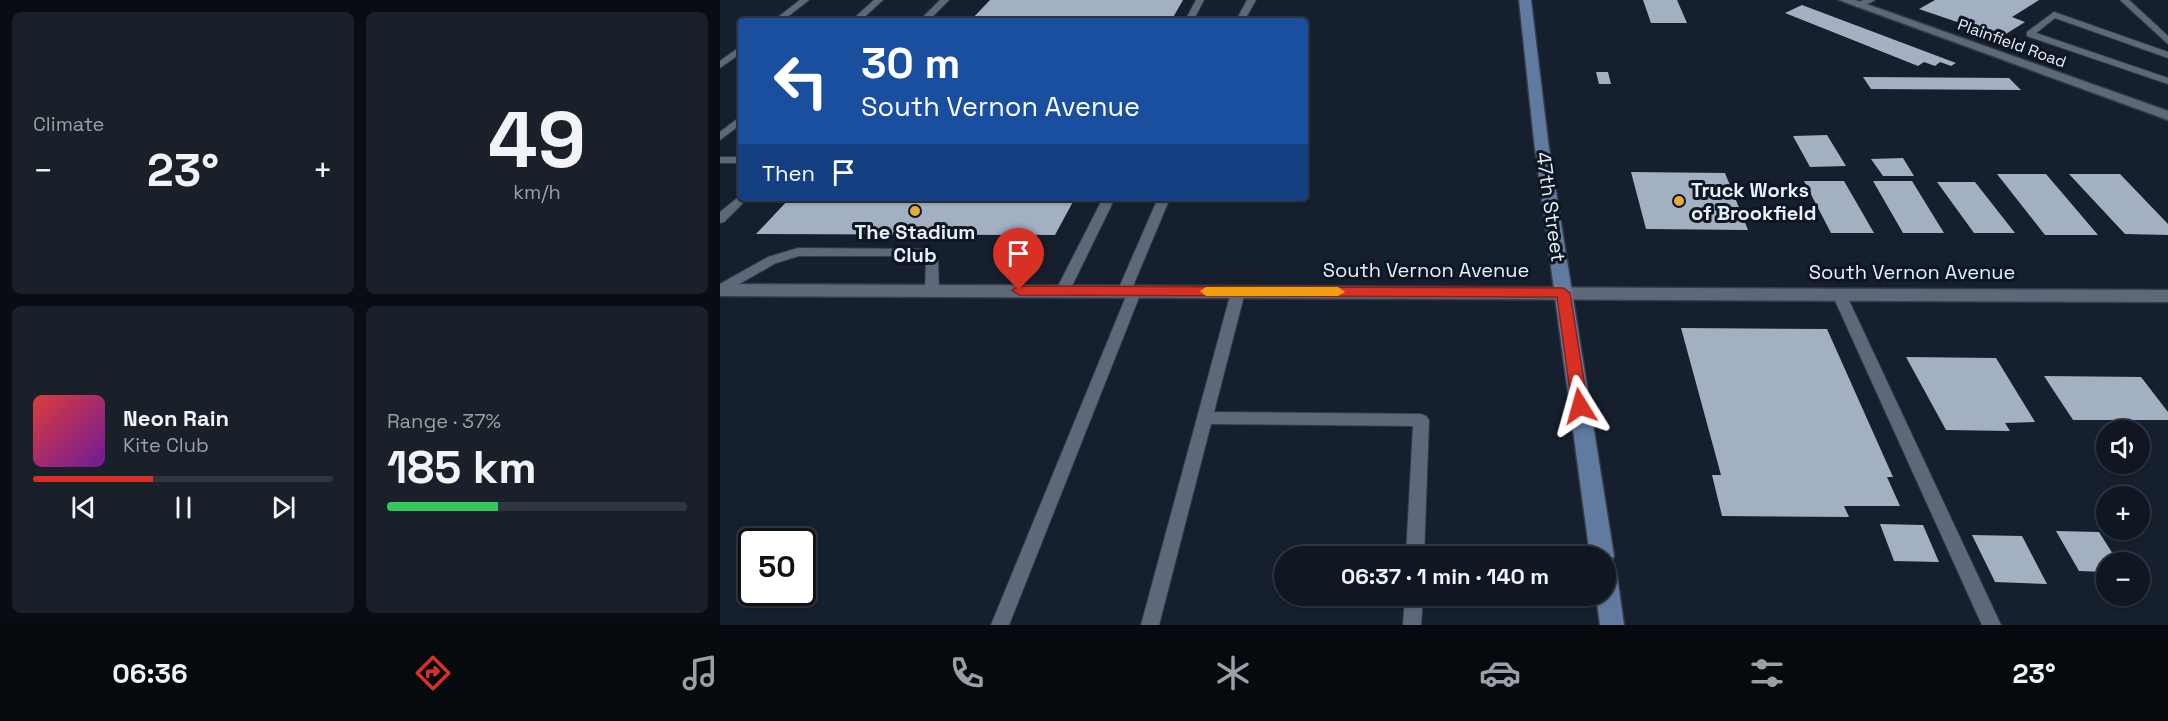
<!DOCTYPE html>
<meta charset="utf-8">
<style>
body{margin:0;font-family:"Space Grotesk",sans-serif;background:#19202a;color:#f1f3f6;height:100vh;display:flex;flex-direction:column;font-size:22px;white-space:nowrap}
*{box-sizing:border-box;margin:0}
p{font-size:20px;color:#9c9fa5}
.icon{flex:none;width:33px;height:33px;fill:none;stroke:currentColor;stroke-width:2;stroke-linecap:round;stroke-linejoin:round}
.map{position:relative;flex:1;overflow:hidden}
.sheet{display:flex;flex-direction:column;gap:12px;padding:12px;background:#090d13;width:720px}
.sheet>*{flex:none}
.guide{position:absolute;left:18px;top:18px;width:570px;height:183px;border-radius:6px;box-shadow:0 2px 4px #0004,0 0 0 2px #303640;background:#1a4fa0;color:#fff;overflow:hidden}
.tools{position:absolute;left:1376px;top:420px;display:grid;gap:12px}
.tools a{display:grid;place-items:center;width:54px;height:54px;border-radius:50%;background:#101722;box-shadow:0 2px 4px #0004,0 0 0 2px #303640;font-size:30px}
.speed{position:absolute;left:18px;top:528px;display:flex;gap:12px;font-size:30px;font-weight:700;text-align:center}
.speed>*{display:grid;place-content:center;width:78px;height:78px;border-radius:50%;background:#101722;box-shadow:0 2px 4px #0004,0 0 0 2px #303640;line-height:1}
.speed .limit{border:3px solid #111;border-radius:9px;background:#fff;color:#111}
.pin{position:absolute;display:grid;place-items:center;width:51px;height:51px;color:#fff;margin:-62px -26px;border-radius:50% 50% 50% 0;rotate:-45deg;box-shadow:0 0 6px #0007}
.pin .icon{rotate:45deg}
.me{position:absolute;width:66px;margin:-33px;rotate:352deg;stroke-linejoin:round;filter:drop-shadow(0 0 4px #0008)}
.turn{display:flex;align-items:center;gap:21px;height:126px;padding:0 24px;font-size:27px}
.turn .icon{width:78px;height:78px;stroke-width:2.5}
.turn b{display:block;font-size:42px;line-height:51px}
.then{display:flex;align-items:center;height:57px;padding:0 24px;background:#0003;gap:12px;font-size:22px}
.big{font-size:45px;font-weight:700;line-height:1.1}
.sheet .widget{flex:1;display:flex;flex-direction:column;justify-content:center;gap:9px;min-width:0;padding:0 21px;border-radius:9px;background:#19202a}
.sheet .dial{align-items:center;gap:0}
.dial b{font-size:78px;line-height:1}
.song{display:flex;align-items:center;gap:18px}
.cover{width:72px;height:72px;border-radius:9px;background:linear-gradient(135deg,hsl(0 70% 55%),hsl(280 70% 35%))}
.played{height:6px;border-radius:3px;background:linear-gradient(90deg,#d93025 40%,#303640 40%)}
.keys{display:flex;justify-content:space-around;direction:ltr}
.heat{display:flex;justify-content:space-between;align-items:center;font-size:33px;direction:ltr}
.charge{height:9px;border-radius:4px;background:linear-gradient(90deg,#34c759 37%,#303640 0)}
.sheet .tiles{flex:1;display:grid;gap:12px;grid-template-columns:repeat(2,1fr)}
.trip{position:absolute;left:554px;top:546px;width:342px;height:60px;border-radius:30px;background:#101722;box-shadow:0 2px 4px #0004,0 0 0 2px #303640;font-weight:700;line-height:60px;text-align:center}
.tabs{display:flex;height:96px;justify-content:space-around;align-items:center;background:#06090e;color:#9c9fa5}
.tabs .icon{width:42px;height:42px}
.tabs .on{color:#d93025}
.tabs b{font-size:27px;color:#f1f3f6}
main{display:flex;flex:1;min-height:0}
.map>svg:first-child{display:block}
.building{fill:#a3b0c2}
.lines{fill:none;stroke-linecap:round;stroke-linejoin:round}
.service-casing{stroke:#363c47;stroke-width:2}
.minor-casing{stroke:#363c47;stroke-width:3}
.tertiary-casing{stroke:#363c47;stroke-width:3}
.secondary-casing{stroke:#363c47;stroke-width:3}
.service{fill:#5d697a;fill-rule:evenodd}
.minor{fill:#5d697a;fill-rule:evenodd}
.tertiary{fill:#5d697a;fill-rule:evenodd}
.secondary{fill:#607aa0;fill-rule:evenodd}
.route{fill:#d93025;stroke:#8d1f18;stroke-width:1.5}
.slow{fill:#f59e0b}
.poi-dot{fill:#eaaa39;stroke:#0d1623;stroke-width:2}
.labels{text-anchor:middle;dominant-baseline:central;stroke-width:6;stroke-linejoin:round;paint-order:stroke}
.far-street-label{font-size:16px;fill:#e9f0fa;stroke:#0d1623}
.poi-label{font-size:20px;font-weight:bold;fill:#e9f0fa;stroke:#0d1623;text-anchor:start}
.street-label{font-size:20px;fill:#e9f0fa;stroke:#0d1623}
</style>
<main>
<section class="sheet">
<div class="tiles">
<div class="widget"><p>Climate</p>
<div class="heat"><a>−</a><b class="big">23°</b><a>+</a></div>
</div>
<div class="widget dial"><b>49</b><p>km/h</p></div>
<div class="widget">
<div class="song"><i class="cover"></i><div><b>Neon Rain</b><p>Kite Club</p></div></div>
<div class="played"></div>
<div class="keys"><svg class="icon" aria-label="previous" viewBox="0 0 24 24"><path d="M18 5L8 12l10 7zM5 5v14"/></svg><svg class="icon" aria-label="pause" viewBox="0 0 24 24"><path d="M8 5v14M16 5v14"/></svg><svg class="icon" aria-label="next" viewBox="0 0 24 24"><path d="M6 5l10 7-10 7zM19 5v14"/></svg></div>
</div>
<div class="widget"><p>Range · 37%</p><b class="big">185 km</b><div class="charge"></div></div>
</div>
</section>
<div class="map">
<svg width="1448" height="625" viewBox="0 0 1448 625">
<rect width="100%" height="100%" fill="#161f2d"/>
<path class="building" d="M 270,0 L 463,0 L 451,21 L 250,21 Z
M 923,0 L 957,0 L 967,23 L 931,23 Z
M 1215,0 L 1319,0 L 1292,17 L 1305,22 L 1281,37 L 1199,9 Z
M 1082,5 L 1236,63 L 1231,66 L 1220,62 L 1215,66 L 1204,62 L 1198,66 L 1065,13 Z
M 876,72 L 888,72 L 891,84 L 879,84 Z
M 1143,77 L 1289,78 L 1301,90 L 1151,89 Z
M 1107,135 L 1126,166 L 1090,167 L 1073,136 Z
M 1183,158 L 1194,176 L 1163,176 L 1151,159 Z
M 911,172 L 1005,173 L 1028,230 L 926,229 Z
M 1277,174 L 1326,174 L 1378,235 L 1325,235 Z
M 1349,174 L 1400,174 L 1448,224 L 1448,235 L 1405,234 Z
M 1084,181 L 1124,181 L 1154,233 L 1111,233 Z
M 1153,181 L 1192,181 L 1224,233 L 1183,233 Z
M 1217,182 L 1255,182 L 1295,233 L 1254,233 Z
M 70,198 L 355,198 L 335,235 L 36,234 Z
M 961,328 L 1107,329 L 1173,477 L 1167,477 L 1180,506 L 1124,506 L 1129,517 L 1002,516 L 992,475 L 1001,475 Z
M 1186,357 L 1276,358 L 1315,422 L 1285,423 L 1290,431 L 1226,430 Z
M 1324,376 L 1421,377 L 1448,412 L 1448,420 L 1353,420 Z
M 1160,524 L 1203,525 L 1219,562 L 1174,561 Z
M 1336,531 L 1379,532 L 1398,562 L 1386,562 L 1386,572 L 1359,571 Z
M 1252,535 L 1302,536 L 1327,584 L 1275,582 Z"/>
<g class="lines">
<defs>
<path id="service" d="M 80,0 L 89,0 L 62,21 L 53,21 Z
M 154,0 L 163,0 L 140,21 L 131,21 Z
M 220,0 L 229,0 L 208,21 L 199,21 Z
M 476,0 L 484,0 L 473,21 L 465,21 Z
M 527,0 L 536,0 L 524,21 L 516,21 Z
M 1144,0 L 1155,0 L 1142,7 L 1136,7 L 1136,3 Z
M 1400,0 L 1409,0 L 1448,36 L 1448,44 Z
M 1334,12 L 1448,52 L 1448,58 L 1335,18 L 1316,33 L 1448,78 L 1448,84 L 1307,36 L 1307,32 Z
M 21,46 L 21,53 L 0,68 L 0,61 Z
M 21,116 L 21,124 L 0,140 L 0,132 Z
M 0,157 L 21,157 L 21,163 L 0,163 Z
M 21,195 L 21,198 L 28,198 L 4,222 L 0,223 L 0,212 Z
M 383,198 L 395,198 L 350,290 L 348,293 L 338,293 L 336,290 Z
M 438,198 L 450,198 L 413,286 L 420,287 L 422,290 L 289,625 L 271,625 L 407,294 L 400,293 L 398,290 Z
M 78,248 L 202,249 L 218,260 L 219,291 L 212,296 L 207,294 L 205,291 L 206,262 L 196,256 L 79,256 L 56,263 L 0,295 L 0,284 L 48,257 Z
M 518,287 L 525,292 L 494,412 L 701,414 L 706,416 L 709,420 L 704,556 L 686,556 L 693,426 L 491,424 L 439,625 L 421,625 L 511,292 Z
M 1119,289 L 1126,294 L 1281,625 L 1262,625 L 1112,294 Z
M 685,596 L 703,596 L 701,625 L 683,625 Z"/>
<path id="minor" d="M 0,284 L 1448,290 L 1448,302 L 0,296 Z"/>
<path id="tertiary" d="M 1119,0 L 1135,0 L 1448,111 L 1448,120 Z"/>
<path id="secondary" d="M 799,0 L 811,0 L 828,141 L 894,556 L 890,564 L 886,565 L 893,568 L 897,576 L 904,625 L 880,625 L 876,596 L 885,596 L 885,556 L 870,556 L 814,141 Z"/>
</defs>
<use href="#service" class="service-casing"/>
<use href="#minor" class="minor-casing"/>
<use href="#tertiary" class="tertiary-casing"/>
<use href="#secondary" class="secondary-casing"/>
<use href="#service" class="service"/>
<use href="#minor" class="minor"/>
<use href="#tertiary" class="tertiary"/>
<use href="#secondary" class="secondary"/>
</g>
<path class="route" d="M 299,286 L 843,288 L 850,293 L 868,406 L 865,410 L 855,410 L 852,406 L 837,297 L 299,295 L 292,290 Z"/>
<path class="slow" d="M 486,287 L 618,287 L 625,292 L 618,296 L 486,296 L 480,291 Z"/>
<g class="poi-dot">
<circle cx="959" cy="201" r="6"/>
<circle cx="195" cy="211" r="6"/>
</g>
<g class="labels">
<g class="far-street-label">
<text transform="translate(1292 43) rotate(20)">Plainfield Road</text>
</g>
<g class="poi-label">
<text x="971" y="190">Truck Works<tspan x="971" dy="23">of Brookfield</tspan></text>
<text x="195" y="232" text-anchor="middle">The Stadium<tspan x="195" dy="23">Club</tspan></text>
</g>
<g class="street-label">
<text transform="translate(831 207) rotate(82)">47th Street</text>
<text x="706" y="270">South Vernon Avenue</text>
<text x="1192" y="272">South Vernon Avenue</text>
</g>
</g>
</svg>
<div class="tools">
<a><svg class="icon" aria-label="sound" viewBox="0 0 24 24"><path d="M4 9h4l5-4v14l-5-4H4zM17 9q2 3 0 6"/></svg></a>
<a>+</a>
<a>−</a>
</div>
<div class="speed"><div class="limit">50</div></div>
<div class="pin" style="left:299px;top:290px;background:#d93025"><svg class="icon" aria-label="arrive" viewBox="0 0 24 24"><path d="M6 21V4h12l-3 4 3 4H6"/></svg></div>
<svg class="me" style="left:860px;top:406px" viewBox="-20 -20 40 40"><path d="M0-17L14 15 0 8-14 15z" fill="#d93025" stroke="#fff" stroke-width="4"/></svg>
<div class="trip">06:37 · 1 min · 140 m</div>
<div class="guide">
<div class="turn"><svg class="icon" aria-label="left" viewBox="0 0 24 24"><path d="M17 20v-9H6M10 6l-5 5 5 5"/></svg><div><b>30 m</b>South Vernon Avenue</div></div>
<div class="then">Then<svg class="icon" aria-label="arrive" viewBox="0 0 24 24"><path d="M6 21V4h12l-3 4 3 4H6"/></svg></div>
</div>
</div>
</main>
<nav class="tabs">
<b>06:36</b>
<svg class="icon on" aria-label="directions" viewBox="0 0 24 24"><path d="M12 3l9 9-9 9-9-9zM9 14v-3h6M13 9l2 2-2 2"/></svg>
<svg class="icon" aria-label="music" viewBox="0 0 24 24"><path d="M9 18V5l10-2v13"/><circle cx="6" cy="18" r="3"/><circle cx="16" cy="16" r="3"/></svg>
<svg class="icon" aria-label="phone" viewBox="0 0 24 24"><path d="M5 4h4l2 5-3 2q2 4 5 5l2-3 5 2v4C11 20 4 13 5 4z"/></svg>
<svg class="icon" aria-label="climate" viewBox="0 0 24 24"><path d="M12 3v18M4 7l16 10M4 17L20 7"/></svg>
<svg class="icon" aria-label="car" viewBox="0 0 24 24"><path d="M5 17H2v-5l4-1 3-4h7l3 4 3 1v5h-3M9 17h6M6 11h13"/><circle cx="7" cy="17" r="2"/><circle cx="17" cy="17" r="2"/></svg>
<svg class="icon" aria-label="filters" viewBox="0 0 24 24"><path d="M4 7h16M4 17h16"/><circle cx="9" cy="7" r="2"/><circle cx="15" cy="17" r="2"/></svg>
<b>23°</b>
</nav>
